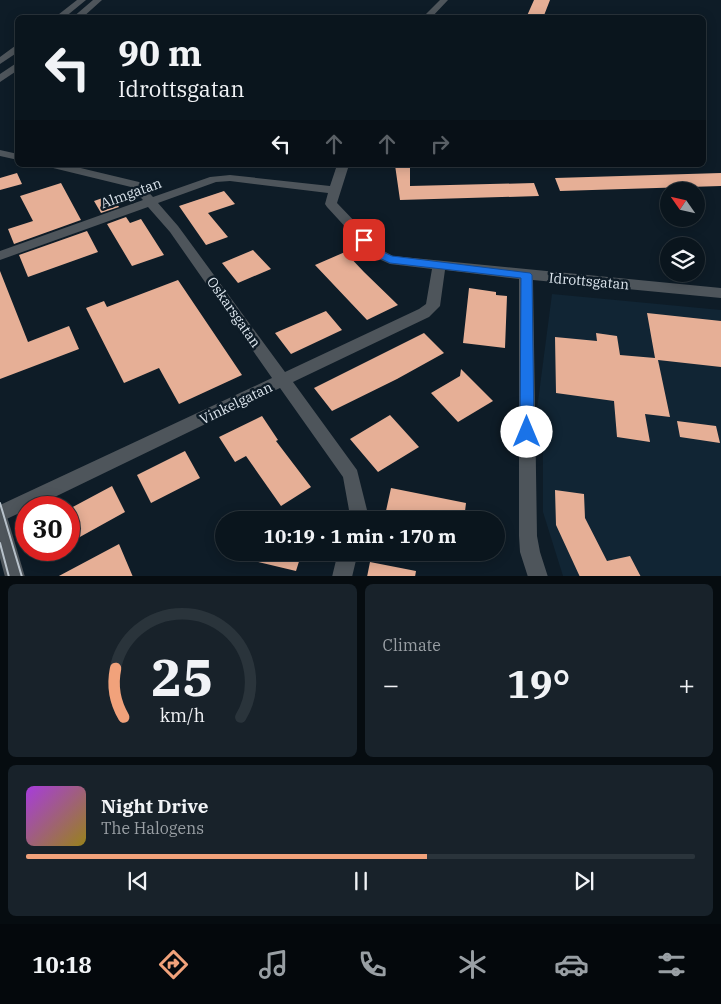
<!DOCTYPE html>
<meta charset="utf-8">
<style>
body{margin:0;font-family:"IBM Plex Serif",serif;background:#18222a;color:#f1f3f6;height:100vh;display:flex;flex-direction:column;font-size:19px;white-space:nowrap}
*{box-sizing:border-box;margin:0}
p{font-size:16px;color:#999fa4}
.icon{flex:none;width:28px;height:28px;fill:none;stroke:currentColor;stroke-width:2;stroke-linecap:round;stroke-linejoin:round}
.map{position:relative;height:576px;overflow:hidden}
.side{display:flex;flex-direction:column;gap:8px;padding:8px;background:#060c10;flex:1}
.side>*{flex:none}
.hud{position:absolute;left:15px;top:15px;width:691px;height:152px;border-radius:8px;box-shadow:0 2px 12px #0003,0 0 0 1px #2a343b;background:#0a151d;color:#f1f3f6;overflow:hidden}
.needle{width:32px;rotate:304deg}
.controls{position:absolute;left:660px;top:182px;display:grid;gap:10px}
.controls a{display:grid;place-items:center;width:45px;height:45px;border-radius:50%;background:#0a151d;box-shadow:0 2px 12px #0003,0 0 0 1px #2a343b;font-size:25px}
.speed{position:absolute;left:15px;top:496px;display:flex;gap:10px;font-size:25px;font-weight:700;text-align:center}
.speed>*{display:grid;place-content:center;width:65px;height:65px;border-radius:50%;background:#0a151d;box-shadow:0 2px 12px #0003,0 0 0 1px #2a343b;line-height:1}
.speed .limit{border:8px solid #d22;background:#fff;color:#111}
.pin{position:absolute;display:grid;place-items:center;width:42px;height:42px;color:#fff;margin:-21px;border-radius:10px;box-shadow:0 2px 8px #0006}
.me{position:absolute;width:55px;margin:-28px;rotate:0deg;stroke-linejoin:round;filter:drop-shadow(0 0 4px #0008)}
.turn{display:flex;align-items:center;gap:18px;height:105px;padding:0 20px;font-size:22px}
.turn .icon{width:65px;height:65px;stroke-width:2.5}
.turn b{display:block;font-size:35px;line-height:42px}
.lanes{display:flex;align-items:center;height:48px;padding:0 20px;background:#0003;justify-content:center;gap:25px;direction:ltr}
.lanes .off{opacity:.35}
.big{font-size:38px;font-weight:700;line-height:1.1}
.side .card{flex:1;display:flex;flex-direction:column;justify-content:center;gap:8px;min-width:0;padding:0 18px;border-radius:8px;background:#18222a}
.side .dial{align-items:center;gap:0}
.dial svg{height:130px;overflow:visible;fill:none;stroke:#2a343b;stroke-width:7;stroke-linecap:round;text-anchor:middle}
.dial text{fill:#f1f3f6;stroke:none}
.song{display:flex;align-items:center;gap:15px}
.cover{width:60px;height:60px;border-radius:8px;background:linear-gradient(135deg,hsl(280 70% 55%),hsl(50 70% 35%))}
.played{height:5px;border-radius:2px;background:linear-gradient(90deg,#f1a27b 60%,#2a343b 60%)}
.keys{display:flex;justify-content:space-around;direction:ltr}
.heat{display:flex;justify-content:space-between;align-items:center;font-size:28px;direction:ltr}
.side .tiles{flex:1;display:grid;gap:8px;grid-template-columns:1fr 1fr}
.card:last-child{grid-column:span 2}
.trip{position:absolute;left:215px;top:511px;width:290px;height:50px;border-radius:25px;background:#0a151d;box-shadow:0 2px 12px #0003,0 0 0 1px #2a343b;font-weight:700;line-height:50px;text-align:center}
.tabs{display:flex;height:80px;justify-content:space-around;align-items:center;background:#04080c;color:#999fa4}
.tabs .icon{width:35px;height:35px}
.tabs .selected{color:#f1a27b}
.tabs b{font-size:22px;color:#f1f3f6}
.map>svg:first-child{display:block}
.built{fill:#112534}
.building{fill:#e6af96}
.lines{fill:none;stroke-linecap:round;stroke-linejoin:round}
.minor{fill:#4e555b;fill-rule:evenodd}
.tertiary{fill:#4e555b;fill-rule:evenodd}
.tram{stroke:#b8c2cb;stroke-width:2}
.route{fill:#1a73e8;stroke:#114b97}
.labels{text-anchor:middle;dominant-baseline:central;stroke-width:5;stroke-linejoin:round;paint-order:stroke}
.street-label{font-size:14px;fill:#dde6ee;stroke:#0e1c27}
</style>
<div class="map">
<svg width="721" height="577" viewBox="0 0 721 577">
<rect width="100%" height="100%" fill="#0e1c27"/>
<path class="built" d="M 552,294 L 721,310 L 721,576 L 563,576 L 543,512 L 543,448 L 537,430 L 537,409 Z"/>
<path class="building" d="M 534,0 L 550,0 L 543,18 L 526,18 Z
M 395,165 L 410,165 L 410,186 L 534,183 L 539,196 L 400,200 Z
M 17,173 L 22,184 L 0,190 L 0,178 Z
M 721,173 L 721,186 L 560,191 L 555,178 Z
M 61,183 L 81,220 L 14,244 L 8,229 L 33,221 L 20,196 Z
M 224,191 L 235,204 L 208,213 L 228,237 L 206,245 L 179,206 Z
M 111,195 L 119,207 L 101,213 L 94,201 Z
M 126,217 L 130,223 L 141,219 L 164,255 L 132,266 L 107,224 Z
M 87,231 L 98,252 L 28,277 L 19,255 Z
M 253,250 L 271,269 L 238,283 L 222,263 Z
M 345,252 L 364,272 L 398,305 L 367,320 L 315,265 Z
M 0,271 L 28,342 L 69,326 L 79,349 L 0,379 Z
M 178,280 L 242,375 L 179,404 L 159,368 L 124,383 L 86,308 L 104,301 L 107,307 Z
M 469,288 L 496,292 L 496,295 L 507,296 L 505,348 L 463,343 Z
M 326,311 L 342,330 L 291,354 L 275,333 Z
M 647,313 L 721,321 L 721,367 L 658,360 L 670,417 L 645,414 L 650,442 L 617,437 L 614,401 L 556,393 L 555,337 L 597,341 L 596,333 L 617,336 L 620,355 L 655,358 Z
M 424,333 L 444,353 L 397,379 L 332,411 L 314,388 Z
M 461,369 L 493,401 L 458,422 L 431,393 L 460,376 Z
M 390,415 L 419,447 L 378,472 L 350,439 Z
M 262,416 L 278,440 L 276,441 L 311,487 L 281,506 L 246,456 L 235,462 L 219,437 Z
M 677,421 L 716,426 L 720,443 L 680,437 Z
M 185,451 L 200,478 L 151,503 L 137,475 Z
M 112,486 L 125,512 L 69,543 L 69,509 Z
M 391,488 L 466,503 L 464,520 L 384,520 Z
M 555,490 L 584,494 L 585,518 L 607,561 L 630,556 L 641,577 L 580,577 L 556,525 Z
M 119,544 L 133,577 L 57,577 Z
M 237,552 L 302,552 L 296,571 L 237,557 Z
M 370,562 L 416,571 L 415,577 L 367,577 Z"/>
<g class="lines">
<path class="minor" d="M 440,0 L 448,0 L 431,18 L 422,18 Z
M 0,150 L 18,154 L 18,160 L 0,156 Z
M 47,165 L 68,165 L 139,182 L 153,197 L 210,177 L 230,175 L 330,186 L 337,165 L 349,165 L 337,203 L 382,250 L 393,256 L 721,288 L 721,298 L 533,280 L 537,536 L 540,552 L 548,577 L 528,577 L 520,552 L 519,536 L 519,279 L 445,270 L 440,306 L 429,317 L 293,382 L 357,470 L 367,510 L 365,520 L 347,520 L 349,510 L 343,477 L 280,388 L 32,508 L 26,508 L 26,510 L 0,522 L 0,505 L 272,378 L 170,232 L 148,207 L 0,260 L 0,251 L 143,200 L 131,187 L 49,167 ZM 230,181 L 328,193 L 325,204 L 327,207 L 372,256 L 390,264 L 432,269 L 426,304 L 419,309 L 285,372 L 178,226 L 158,203 L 216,182 Z
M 338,552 L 358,552 L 352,577 L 332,577 Z"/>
<path class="tertiary" d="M 77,0 L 86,0 L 64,18 L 54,18 Z
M 93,0 L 102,0 L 82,18 L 72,18 Z
M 15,46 L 18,46 L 18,52 L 0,64 L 0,57 Z
M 18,62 L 18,70 L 0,82 L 0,74 Z
M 0,514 L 7,517 L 9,523 L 25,577 L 5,577 L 0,558 Z"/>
<path class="tram" d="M 0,503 L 22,577
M 0,543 L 9,577"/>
</g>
<path class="route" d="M 364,236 L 368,237 L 381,251 L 392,256 L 530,273 L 532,275 L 534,432 L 532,436 L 527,438 L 522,436 L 520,432 L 521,278 L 390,263 L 373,255 L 360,242 L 359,240 L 360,237 Z"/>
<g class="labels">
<g class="street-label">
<text transform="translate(131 193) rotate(-20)">Almgatan</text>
<text transform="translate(589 281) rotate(5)">Idrottsgatan</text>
<text transform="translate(234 312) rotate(55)">Oskarsgatan</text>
<text transform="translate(236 403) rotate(-26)">Vinkelgatan</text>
</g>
</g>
</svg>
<div class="controls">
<a><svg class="needle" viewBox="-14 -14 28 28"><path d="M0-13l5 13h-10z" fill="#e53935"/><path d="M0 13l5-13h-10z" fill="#999fa4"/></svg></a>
<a><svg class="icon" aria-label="layers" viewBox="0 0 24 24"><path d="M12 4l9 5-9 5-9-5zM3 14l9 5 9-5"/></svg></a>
</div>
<div class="speed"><div class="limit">30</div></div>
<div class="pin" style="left:364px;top:240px;background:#d93025"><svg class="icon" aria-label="arrive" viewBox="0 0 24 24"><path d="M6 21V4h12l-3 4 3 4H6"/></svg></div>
<svg class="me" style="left:527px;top:432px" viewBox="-20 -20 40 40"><circle r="19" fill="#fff"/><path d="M0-13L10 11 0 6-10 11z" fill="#1a73e8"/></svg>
<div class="trip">10:19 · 1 min · 170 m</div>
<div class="hud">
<div class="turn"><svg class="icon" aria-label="left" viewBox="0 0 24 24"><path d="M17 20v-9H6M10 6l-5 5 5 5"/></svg><div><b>90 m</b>Idrottsgatan</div></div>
<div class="lanes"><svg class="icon" aria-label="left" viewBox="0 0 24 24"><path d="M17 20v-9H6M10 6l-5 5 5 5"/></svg><svg class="icon off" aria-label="ahead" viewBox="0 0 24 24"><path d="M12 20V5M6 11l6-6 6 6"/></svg><svg class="icon off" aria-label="ahead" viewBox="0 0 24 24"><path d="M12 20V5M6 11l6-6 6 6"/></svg><svg class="icon off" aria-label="right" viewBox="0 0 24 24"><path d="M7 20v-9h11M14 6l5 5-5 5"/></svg></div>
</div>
</div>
<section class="side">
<div class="tiles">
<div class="card dial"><svg viewBox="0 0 100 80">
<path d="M14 69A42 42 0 1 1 86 69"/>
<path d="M14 69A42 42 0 0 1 9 39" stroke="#f1a27b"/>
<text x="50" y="56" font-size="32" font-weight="700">25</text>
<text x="50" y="72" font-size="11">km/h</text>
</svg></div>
<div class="card"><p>Climate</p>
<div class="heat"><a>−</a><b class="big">19°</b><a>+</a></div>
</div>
<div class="card">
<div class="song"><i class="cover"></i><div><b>Night Drive</b><p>The Halogens</p></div></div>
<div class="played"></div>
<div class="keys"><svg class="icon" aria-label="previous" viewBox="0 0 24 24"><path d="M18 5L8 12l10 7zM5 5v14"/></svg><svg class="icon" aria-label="pause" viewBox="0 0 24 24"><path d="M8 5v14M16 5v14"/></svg><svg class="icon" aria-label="next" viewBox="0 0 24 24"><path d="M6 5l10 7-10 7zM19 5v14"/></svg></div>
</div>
</div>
</section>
<nav class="tabs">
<b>10:18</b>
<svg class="icon selected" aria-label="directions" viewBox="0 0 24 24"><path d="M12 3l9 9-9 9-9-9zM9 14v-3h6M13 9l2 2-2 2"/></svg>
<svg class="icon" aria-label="music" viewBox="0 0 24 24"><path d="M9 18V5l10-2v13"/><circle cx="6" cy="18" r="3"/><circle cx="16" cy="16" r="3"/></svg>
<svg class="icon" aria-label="phone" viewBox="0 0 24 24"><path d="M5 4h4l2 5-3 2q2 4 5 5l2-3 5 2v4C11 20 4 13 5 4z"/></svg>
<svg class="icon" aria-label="climate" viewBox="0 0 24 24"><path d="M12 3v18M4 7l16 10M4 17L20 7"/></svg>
<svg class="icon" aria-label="car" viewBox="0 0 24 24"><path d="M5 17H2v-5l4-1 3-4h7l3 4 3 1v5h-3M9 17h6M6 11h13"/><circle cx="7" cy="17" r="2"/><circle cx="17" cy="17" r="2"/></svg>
<svg class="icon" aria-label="filters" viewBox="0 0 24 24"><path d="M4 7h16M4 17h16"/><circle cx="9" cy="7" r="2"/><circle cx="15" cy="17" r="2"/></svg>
</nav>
